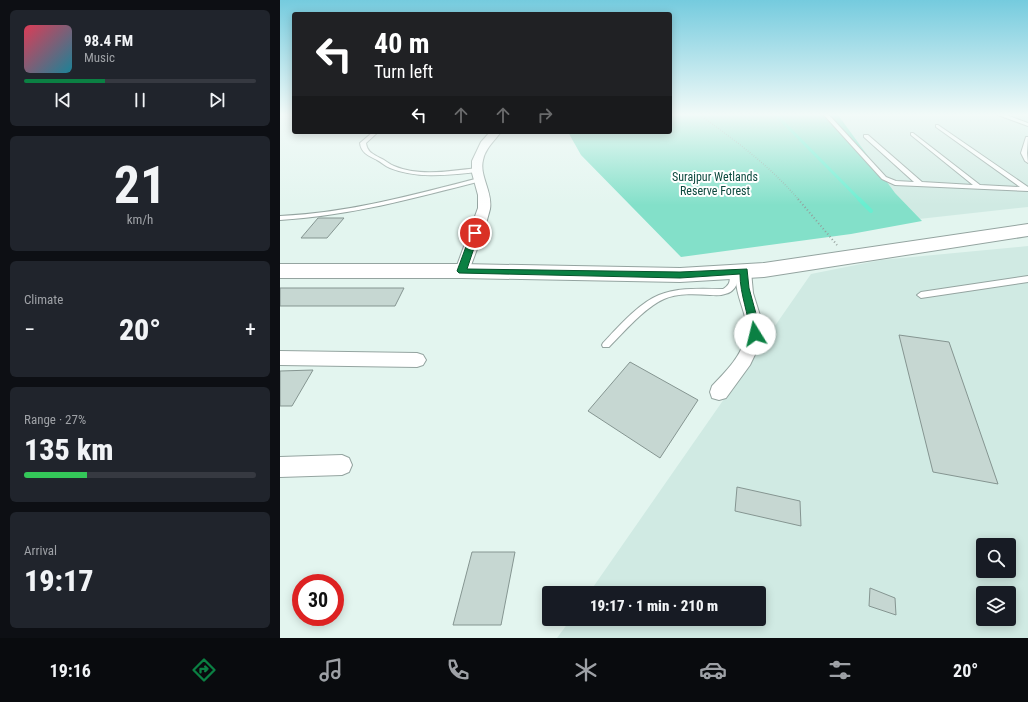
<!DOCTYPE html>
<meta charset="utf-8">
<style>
body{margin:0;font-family:"Roboto Condensed",sans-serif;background:#20242c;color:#f1f3f6;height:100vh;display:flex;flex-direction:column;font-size:15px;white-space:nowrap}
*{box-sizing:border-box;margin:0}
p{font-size:13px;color:#9ea1a6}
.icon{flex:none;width:22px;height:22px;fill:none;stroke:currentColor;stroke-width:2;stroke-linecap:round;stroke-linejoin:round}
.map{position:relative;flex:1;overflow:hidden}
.side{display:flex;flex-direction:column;gap:10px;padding:10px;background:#0d0f14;width:280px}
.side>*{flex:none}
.banner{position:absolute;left:12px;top:12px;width:380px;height:122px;border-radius:4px;box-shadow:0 2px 10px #0003;background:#202124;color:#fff;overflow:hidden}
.controls{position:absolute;left:696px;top:538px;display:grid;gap:8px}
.controls a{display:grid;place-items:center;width:40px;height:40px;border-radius:4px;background:#171b24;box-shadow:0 2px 10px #0003;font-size:20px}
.speed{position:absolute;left:12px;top:574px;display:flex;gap:8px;font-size:20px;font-weight:700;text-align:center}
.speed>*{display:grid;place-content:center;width:52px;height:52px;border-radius:50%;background:#171b24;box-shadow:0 2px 10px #0003;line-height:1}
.speed .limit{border:6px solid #d22;background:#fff;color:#111}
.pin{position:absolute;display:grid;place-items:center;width:34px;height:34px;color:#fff;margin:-17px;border:2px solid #fff;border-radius:50%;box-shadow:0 1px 4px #0007}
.me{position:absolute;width:44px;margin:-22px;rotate:351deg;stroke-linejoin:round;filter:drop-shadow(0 0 3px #0008)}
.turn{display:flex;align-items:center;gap:14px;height:84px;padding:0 16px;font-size:18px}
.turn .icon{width:52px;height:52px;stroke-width:2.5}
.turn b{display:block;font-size:28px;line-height:34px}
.lanes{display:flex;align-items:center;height:38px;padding:0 16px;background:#0003;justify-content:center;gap:20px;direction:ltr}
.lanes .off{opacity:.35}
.big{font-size:30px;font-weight:800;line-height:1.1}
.side .tile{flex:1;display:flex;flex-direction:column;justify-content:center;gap:6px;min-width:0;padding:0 14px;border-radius:6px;background:#20242c}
.side .dial{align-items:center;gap:0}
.dial b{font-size:52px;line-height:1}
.song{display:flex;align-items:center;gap:12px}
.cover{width:48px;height:48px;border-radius:6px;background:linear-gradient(135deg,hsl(350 70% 55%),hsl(190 70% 35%))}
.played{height:4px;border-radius:2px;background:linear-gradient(90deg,#0b8043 35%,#363941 35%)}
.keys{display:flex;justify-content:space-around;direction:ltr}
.heat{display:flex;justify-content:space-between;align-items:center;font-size:22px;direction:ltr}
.charge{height:6px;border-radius:3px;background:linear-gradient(90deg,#34c759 27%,#363941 0)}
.trip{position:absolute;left:262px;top:586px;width:224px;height:40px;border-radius:4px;background:#171b24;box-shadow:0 2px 10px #0003;font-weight:800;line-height:40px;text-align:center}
.tabs{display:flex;height:64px;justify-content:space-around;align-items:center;background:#090b0e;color:#9ea1a6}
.tabs .icon{width:28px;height:28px}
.tabs .current{color:#0b8043}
.tabs b{font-size:18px;color:#f1f3f6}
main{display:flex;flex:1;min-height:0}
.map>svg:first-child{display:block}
.built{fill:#d0eae3;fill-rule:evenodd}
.green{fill:#83e0c9}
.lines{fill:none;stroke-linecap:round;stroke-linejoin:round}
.stream-far1{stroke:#68eed0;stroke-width:3}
.stream{stroke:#68eed0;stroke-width:4}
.building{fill:#c6d7d2;stroke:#859591}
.service-casing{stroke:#94a4a0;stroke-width:2}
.minor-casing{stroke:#94a4a0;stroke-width:2}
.secondary-casing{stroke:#94a4a0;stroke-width:2}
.path-far1{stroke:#939f9b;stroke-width:1.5;stroke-dasharray:0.5 2;stroke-linecap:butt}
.path{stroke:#939f9b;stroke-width:2;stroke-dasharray:1 2.5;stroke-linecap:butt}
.service{fill:#fff;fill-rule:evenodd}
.minor{fill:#fff;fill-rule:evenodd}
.secondary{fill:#fff;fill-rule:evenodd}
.route{fill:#0b8043;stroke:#07532c}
.labels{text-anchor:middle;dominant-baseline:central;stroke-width:4;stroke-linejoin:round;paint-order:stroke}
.far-park-label{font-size:12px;fill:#0d493e;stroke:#fff}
</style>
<main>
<section class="side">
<div class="tile">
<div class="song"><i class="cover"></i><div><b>98.4 FM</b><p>Music</p></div></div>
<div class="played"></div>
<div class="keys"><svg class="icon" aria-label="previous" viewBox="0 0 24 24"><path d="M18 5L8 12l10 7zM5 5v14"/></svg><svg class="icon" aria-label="pause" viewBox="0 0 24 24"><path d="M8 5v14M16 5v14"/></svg><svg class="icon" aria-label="next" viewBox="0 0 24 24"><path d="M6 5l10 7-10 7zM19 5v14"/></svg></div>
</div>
<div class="tile dial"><b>21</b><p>km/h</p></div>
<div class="tile"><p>Climate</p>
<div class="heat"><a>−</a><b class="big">20°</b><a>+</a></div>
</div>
<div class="tile"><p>Range · 27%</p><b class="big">135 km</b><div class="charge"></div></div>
<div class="tile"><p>Arrival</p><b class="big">19:17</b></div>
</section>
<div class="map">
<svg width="748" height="638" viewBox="0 0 748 638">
<rect width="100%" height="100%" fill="#e3f5ef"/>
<path class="built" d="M 519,115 L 748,115 L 748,207 L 621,221 Z
M 748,246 L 748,638 L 277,638 L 291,619 L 479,619 L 479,593 L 309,593 L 531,274 L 601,260 ZM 703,545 L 729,545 L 729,571 L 703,571 ZM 703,593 L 729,593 L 729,619 L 703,619 Z"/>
<path class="green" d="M 390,115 L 558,115 L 615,193 L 642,221 L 571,234 L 401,257 L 301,155 L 288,132 L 390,132 Z"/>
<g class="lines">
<path class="stream-far1" d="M 496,115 L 580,200"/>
<path class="stream" d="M 579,199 L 591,211"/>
</g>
<path class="building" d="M 38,218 L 64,218 L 47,238 L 21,238 Z
M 0,288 L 124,288 L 115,306 L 0,306 Z
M 619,335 L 669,342 L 718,484 L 653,472 Z
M 350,362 L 418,400 L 380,458 L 308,411 Z
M 33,370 L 12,406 L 0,406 L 0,371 Z
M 457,487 L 520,501 L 521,526 L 455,511 Z
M 192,552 L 235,552 L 221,625 L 173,625 Z
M 590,588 L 615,598 L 616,615 L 589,606 Z"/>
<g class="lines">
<defs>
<path id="service" d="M 544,115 L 549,115 L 606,177 L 616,181 L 634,182 L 584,137 L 584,135 L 588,135 L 642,182 L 693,185 L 631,135 L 631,133 L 633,133 L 700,185 L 740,187 L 656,127 L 656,125 L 658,125 L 748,187 L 748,191 L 615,185 L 602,179 Z
M 718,115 L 726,115 L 748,123 L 748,126 Z
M 93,132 L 98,132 L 86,143 C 87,152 93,154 100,158 C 105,160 109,164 114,166 C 140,177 170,171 197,168 L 200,170 L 197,172 C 168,175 138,179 110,168 C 105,166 101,162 97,160 C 89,156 81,153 80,143 Z
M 746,137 L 748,137 L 747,153 L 748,163 L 745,161 L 741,153 Z
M 199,178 L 202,180 L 201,181 C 134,198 69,216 0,220 L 0,216 C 68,213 133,195 199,178 Z
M 451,270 L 457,270 C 460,280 456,292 445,294 C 440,296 434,295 430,295 C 415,294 398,293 384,299 C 364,308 344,332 329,347 L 323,347 L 322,345 L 323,343 C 338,327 359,303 379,295 C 399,287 422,289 443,289 C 453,283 448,279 451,270 Z
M 748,276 L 748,282 L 641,298 L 637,295 L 641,292 Z"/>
<path id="minor" d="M 210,132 L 221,132 C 214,141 205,149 203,160 C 199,176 213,192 210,209 C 205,230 196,251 189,271 L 187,274 L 182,276 L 177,274 L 175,271 L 198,208 L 198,195 L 192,173 L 192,161 L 201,142 Z
M 464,266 L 469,268 L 471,271 L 473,293 L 482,322 L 481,342 L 470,365 L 446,398 L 439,400 L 432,398 L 430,392 L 432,386 C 444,373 460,358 464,341 C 466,335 467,328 466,322 C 464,307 450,282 459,268 Z
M 0,351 L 137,353 L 143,355 L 146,360 L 143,365 L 137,367 L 0,365 Z
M 62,455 L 69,458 L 72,465 L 69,472 L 62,475 L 0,477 L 0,457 Z"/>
<path id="secondary" d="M 748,224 L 748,236 L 484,277 L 400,282 L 182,278 L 0,278 L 0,264 L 182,264 L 400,268 L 484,263 Z"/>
</defs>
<use href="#service" class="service-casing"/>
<use href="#minor" class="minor-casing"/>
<use href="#secondary" class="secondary-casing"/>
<path class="path-far1" d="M 420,115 C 457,142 489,165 519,200"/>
<path class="path" d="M 518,199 L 557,245"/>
<use href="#service" class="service"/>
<use href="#minor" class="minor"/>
<use href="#secondary" class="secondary"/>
</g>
<linearGradient id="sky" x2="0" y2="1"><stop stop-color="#75cbde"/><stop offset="0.56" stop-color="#f2faf8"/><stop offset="1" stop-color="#f2faf8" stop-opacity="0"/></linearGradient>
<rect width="748" height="205" fill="url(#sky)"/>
<path class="route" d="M 195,231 L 199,233 L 187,269 L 400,272 L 467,269 L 469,288 L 478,321 L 480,334 L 475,338 L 470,334 C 469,314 460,295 460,274 L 400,278 L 179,273 L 177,271 L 191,233 Z"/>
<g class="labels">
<g class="far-park-label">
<text x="435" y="177">Surajpur Wetlands<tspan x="435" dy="14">Reserve Forest</tspan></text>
</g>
</g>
</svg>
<div class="controls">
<a><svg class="icon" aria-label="search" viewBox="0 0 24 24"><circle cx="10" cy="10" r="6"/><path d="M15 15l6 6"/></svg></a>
<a><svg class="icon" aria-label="layers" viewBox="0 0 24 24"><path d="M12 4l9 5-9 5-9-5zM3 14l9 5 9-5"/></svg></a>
</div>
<div class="speed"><div class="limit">30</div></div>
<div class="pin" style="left:195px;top:233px;background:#d93025"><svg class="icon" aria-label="arrive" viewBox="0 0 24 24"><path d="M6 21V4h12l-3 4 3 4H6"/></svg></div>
<svg class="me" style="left:475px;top:334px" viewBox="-20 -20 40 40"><circle r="19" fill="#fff"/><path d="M0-13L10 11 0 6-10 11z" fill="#0b8043"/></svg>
<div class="trip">19:17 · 1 min · 210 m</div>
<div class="banner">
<div class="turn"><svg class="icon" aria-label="left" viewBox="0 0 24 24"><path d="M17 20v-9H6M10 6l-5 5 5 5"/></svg><div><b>40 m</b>Turn left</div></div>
<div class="lanes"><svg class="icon" aria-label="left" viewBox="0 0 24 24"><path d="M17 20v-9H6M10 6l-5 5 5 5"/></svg><svg class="icon off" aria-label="ahead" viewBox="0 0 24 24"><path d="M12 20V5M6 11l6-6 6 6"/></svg><svg class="icon off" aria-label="ahead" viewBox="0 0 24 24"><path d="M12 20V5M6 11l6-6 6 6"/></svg><svg class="icon off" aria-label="right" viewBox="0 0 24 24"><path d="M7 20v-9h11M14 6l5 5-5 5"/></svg></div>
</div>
</div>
</main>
<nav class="tabs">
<b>19:16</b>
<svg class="icon current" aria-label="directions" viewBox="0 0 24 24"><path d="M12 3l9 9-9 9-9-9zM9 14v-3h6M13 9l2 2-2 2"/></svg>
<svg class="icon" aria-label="music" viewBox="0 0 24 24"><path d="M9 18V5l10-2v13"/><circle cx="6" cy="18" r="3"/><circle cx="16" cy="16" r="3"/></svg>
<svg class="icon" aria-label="phone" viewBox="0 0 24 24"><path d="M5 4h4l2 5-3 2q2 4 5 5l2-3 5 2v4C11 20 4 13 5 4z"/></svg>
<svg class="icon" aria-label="climate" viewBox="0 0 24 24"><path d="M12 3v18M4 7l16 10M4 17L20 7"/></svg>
<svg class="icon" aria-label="car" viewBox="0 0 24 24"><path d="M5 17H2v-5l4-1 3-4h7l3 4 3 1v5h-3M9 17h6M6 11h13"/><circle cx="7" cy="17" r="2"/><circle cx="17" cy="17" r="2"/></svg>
<svg class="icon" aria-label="filters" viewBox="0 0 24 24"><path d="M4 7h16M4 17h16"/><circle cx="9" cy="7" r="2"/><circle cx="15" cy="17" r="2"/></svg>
<b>20°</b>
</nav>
